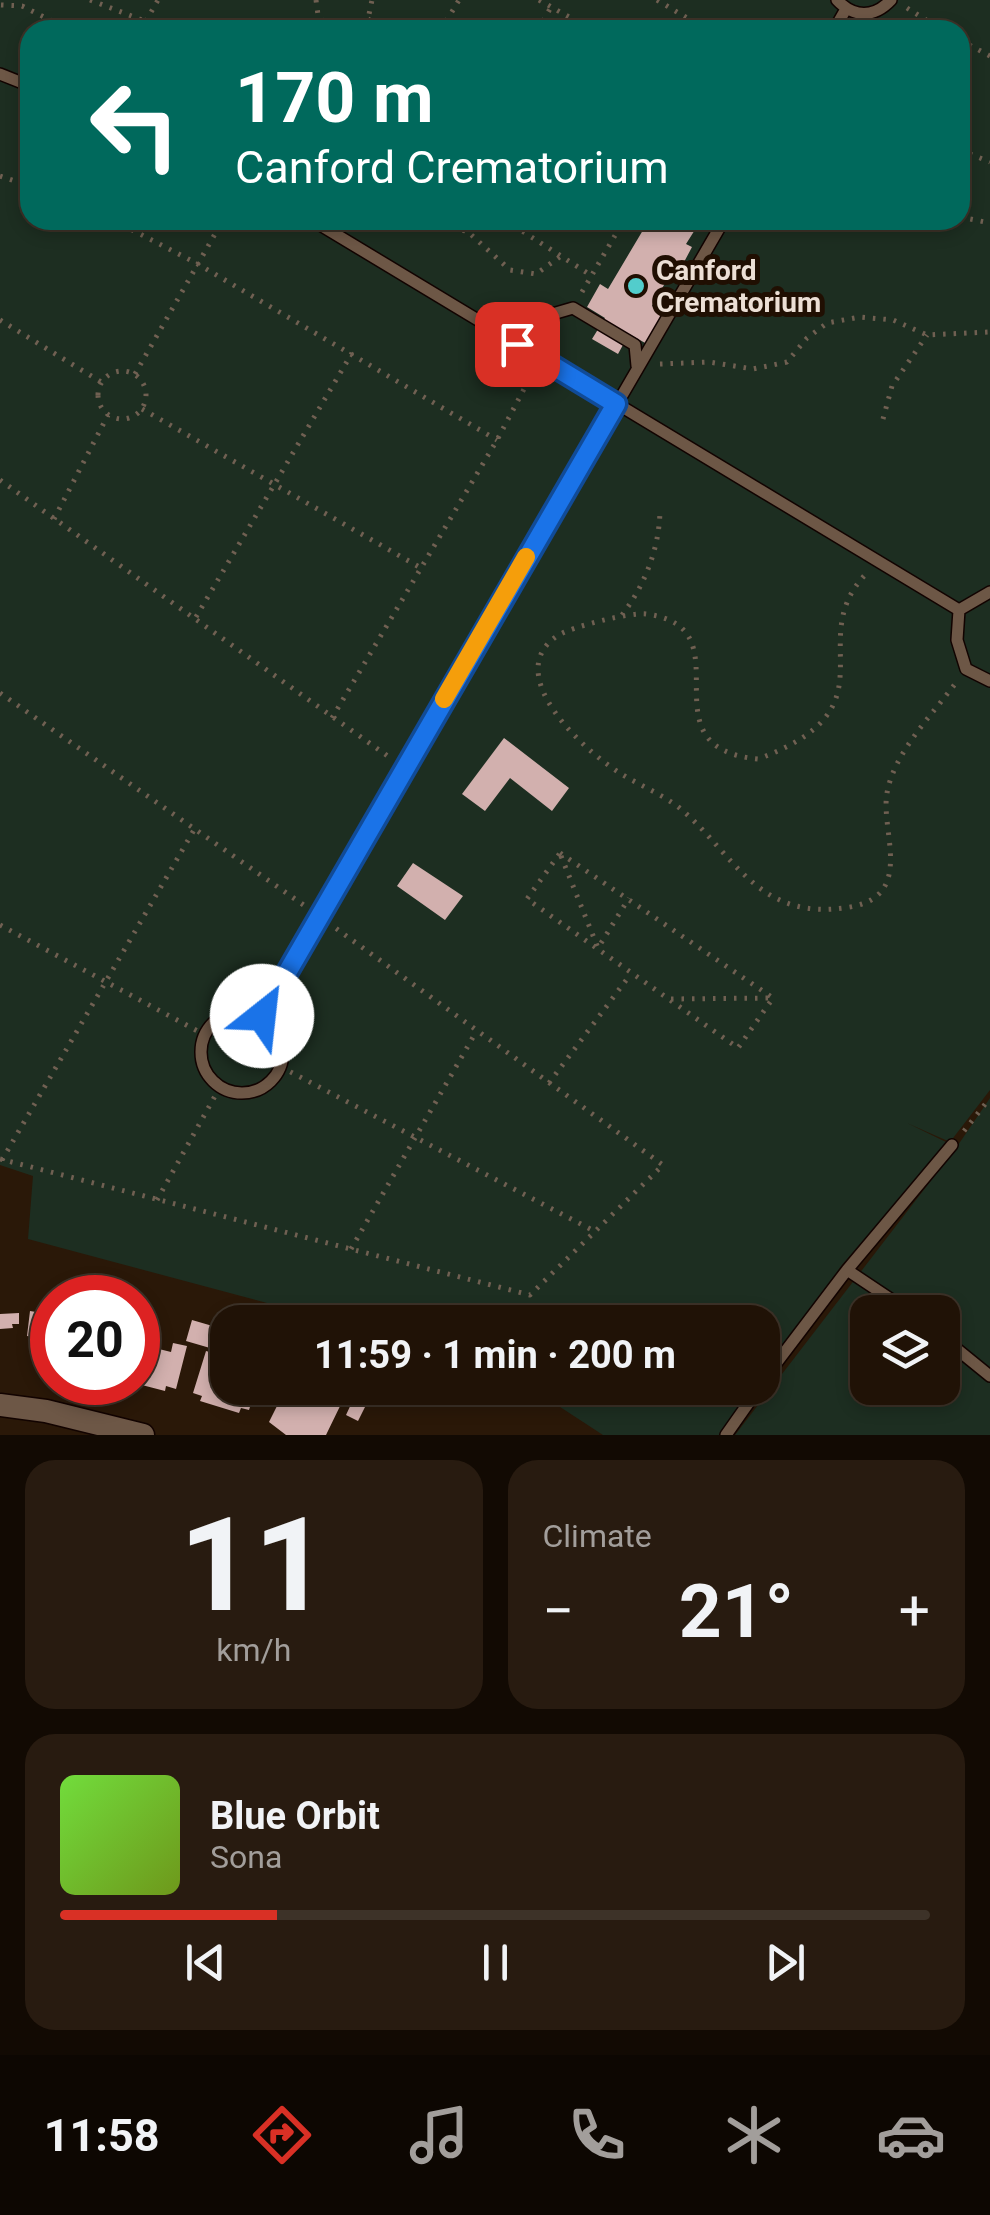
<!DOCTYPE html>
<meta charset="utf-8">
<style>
body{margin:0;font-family:Roboto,sans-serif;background:#281b10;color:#f1f3f6;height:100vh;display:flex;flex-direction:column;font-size:38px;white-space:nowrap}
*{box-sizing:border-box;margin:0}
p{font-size:32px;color:#a29e9b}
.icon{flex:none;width:55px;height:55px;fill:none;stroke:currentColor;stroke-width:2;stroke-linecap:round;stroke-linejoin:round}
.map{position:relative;height:1435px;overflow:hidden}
.details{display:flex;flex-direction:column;gap:25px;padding:25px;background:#120a03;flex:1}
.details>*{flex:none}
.hud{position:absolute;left:20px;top:20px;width:950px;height:210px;border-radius:30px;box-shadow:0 5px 15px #0003,0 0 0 2px #3d3228;background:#00695c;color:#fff;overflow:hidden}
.fabs{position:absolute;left:850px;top:1295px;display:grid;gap:20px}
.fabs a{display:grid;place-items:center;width:110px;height:110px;border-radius:20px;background:#201206;box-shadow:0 5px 15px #0003,0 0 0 2px #3d3228;font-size:50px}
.speed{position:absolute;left:30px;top:1275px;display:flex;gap:20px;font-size:50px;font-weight:700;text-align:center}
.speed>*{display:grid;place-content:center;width:130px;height:130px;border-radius:50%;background:#201206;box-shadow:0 5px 15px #0003,0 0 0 2px #3d3228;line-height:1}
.speed .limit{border:15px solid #d22;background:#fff;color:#111}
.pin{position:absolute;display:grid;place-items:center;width:85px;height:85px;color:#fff;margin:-42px;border-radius:20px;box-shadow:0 5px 15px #0006}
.me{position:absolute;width:110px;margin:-55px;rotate:29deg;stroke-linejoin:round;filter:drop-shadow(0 0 8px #0008)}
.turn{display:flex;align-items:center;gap:35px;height:210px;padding:0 50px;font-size:45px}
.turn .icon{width:130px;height:130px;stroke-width:2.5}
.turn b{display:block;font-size:70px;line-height:85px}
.big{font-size:75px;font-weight:700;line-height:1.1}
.details .widget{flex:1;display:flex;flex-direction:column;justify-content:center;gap:15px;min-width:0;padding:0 35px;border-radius:30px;background:#281b10}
.details .dial{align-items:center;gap:0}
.dial b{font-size:130px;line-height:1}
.song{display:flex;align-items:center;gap:30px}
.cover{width:120px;height:120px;border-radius:15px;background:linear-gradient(135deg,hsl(100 70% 55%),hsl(80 70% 35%))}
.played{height:10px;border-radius:5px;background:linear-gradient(90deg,#d93025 25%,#3d3228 25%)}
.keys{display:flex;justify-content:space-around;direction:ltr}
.heat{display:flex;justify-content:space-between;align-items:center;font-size:55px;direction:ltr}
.details .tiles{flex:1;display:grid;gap:25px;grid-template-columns:1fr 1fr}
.widget:last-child{grid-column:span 2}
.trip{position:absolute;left:210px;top:1305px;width:570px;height:100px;border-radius:30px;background:#201206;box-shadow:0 5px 15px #0003,0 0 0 2px #3d3228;font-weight:700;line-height:100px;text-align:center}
.menu{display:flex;height:160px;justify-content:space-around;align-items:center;background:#0d0702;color:#a29e9b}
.menu .icon{width:70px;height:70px}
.menu .on{color:#d93025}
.menu b{font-size:45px;color:#f1f3f6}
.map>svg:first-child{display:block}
.green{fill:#1d2e21;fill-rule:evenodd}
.building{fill:#d2b0ae}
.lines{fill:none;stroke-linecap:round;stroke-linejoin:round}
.lane-casing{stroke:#120300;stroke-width:14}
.street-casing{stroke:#120300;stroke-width:25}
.path{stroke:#706052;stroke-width:5;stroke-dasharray:2.5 8;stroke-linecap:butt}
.lane{stroke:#6d5746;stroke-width:11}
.street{stroke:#6d5746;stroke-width:22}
.route-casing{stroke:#114b97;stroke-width:25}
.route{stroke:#1a73e8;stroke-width:18}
.slow{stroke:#f59e0b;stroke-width:18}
.poi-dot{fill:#52cdcc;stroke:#200f02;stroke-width:4}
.labels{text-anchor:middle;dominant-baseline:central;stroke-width:10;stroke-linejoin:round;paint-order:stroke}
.poi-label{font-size:28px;font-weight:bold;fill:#ecdfd5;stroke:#200f02;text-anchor:start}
</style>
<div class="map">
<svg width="990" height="1435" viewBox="0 0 990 1435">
<rect width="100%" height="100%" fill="#2a1808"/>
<path class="green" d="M 0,0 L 990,0 L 990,1090 L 950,1142 L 907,1123 L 948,1143 L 842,1265 L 763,1375 L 762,1322 L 338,1322 L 28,1239 L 33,1176 L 0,1165 ZM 30,30 L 960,30 L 960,220 L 30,220 Z
M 990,1098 L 990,1435 L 735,1435 L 956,1148 ZM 868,1312 L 942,1312 L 942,1388 L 868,1388 Z
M 531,1388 L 753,1388 L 719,1435 L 603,1435 Z"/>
<path class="building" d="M 649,220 L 689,220 L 698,225 L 686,244 L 692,247 L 683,264 L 686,267 L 681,276 L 672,271 L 652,306 L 665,313 L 647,344 L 629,334 L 618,354 L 592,339 L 605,318 L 587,307 L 600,284 L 608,289 Z
M 504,738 L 569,788 L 552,811 L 510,778 L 485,811 L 462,794 Z
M 413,863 L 463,896 L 445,920 L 397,886 Z
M 30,1311 L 42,1313 L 39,1338 L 27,1336 Z
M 19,1313 L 19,1324 L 12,1324 L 13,1328 L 0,1329 L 0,1314 Z
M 192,1320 L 216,1327 L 210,1348 L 186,1341 Z
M 138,1333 L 145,1335 L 143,1345 L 171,1352 L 173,1343 L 187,1346 L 176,1389 L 166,1386 L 165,1391 L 138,1384 Z
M 206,1351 L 220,1355 L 217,1365 L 228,1368 L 228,1388 L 256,1388 L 249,1410 L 241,1408 L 239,1413 L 200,1401 L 202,1396 L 193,1393 Z
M 286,1388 L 318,1388 L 313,1399 L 326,1405 L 331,1394 L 343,1400 L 326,1435 L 286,1435 L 269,1422 Z
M 344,1388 L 359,1388 L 356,1393 L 369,1399 L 358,1421 L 346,1415 L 353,1400 L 341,1395 Z"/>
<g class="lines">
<defs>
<path id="lane" d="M 837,0 C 854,18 874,18 891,0
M 834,30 L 846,9
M 0,74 L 30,86
M 312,220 L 959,610
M 494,331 L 573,308 L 635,345 L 637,366
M 990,592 L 959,610 L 957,640 L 966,669 L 990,681
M201 1052a41 41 0 1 1 82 0a41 41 0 1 1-82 0Z
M 262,1015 L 724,220
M 847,1270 L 910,1312
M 942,1337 L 990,1376
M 762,1382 L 847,1270 L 952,1145
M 726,1435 L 759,1388"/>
<path id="street" d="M 0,1405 L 46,1411 L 143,1435"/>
</defs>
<use href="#lane" class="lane-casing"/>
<use href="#street" class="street-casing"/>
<path class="path" d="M 90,0 L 168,30
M 316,0 L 318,15 L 331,30
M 539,0 L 592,30
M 657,0 L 707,30
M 1,5 L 22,6 L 58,24 L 77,21 L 88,30
M 907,8 L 942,30
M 368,19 L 386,30
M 146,21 L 158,0
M 357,30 L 368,19 L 372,0
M 441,30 L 459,0
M 538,30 L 551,7
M 960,40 L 990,56
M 960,150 L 990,162
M 0,176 L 30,186
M 960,217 L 990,223
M 113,220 L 196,263 L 497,440
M 424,220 L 428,226 L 467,231 L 510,270 L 536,274 L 561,256
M 505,220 L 592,276
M 582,292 L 624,220
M 0,320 L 101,382
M 660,364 L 709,362 L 753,369 L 787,362 L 807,338 L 827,323 L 860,317 L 893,320 L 927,335 L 990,332
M98 395a24 24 0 1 1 48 0a24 24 0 1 1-48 0Z
M 135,374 L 223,220
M 142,409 L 421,568
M 883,419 L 892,386 L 927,335
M 0,480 L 389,757
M 54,519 L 108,415
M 864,576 C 803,643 897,708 758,759 C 639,748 750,627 646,614 C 630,612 570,627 557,636 C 500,675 586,753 623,775 C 643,787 664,795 682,810 C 731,852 756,915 834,909 C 846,908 861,906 871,900 C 907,879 881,826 887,793 C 894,753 931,716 955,684
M 622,615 C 645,585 660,547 660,508
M 196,617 L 352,353
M 0,693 L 305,906
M 332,718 L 497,440 L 532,374
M 560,853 L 773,998 L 738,1048 L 527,899 Z
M 561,856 L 598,948 L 629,898
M 0,925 L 205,1035
M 671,999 L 770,998
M 281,1067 L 596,1232
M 549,1083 L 630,975
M 964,1131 L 990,1098
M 0,1159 L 530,1295 L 663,1165 L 334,927
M 2,1160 L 194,830
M 157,1200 L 220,1087
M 351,1249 L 476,1032"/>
<use href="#lane" class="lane"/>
<use href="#street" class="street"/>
</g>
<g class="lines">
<defs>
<path id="route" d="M 262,1016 L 616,404 L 517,344"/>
</defs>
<use href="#route" class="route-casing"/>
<use href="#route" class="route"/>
<path class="slow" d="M 444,699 L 526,557"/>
</g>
<circle class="poi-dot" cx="636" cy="286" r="10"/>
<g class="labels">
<g class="poi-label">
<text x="656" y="270">Canford<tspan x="656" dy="32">Crematorium</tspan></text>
</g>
</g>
</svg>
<div class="fabs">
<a><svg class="icon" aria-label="layers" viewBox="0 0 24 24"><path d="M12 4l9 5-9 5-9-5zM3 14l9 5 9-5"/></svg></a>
</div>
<div class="speed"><div class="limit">20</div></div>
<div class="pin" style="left:517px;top:344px;background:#d93025"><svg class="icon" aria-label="arrive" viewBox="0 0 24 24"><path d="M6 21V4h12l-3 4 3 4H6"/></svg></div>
<svg class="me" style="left:262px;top:1016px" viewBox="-20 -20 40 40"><circle r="19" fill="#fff"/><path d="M0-13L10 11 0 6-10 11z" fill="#1a73e8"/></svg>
<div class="trip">11:59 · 1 min · 200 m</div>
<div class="hud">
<div class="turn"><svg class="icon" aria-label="left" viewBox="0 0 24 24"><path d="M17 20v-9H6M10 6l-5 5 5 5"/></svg><div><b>170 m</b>Canford Crematorium</div></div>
</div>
</div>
<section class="details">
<div class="tiles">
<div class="widget dial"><b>11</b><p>km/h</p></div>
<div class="widget"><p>Climate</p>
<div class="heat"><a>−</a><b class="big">21°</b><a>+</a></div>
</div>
<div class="widget">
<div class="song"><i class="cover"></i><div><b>Blue Orbit</b><p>Sona</p></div></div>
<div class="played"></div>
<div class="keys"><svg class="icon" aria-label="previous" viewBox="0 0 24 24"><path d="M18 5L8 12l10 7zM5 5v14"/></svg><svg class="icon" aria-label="pause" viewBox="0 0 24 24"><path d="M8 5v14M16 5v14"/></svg><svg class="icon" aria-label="next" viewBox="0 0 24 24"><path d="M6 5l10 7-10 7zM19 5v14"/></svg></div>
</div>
</div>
</section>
<nav class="menu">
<b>11:58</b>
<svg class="icon on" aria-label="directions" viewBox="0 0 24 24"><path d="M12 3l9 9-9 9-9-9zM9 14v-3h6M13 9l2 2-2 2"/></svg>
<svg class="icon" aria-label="music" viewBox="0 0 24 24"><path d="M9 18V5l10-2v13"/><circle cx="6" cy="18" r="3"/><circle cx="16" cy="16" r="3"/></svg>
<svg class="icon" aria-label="phone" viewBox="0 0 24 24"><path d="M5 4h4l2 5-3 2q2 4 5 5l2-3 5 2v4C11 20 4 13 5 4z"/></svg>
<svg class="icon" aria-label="climate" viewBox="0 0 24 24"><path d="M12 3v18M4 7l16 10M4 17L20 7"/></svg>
<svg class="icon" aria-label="car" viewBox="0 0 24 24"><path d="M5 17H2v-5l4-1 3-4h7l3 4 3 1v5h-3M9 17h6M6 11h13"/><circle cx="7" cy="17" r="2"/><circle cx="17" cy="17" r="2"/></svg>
</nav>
